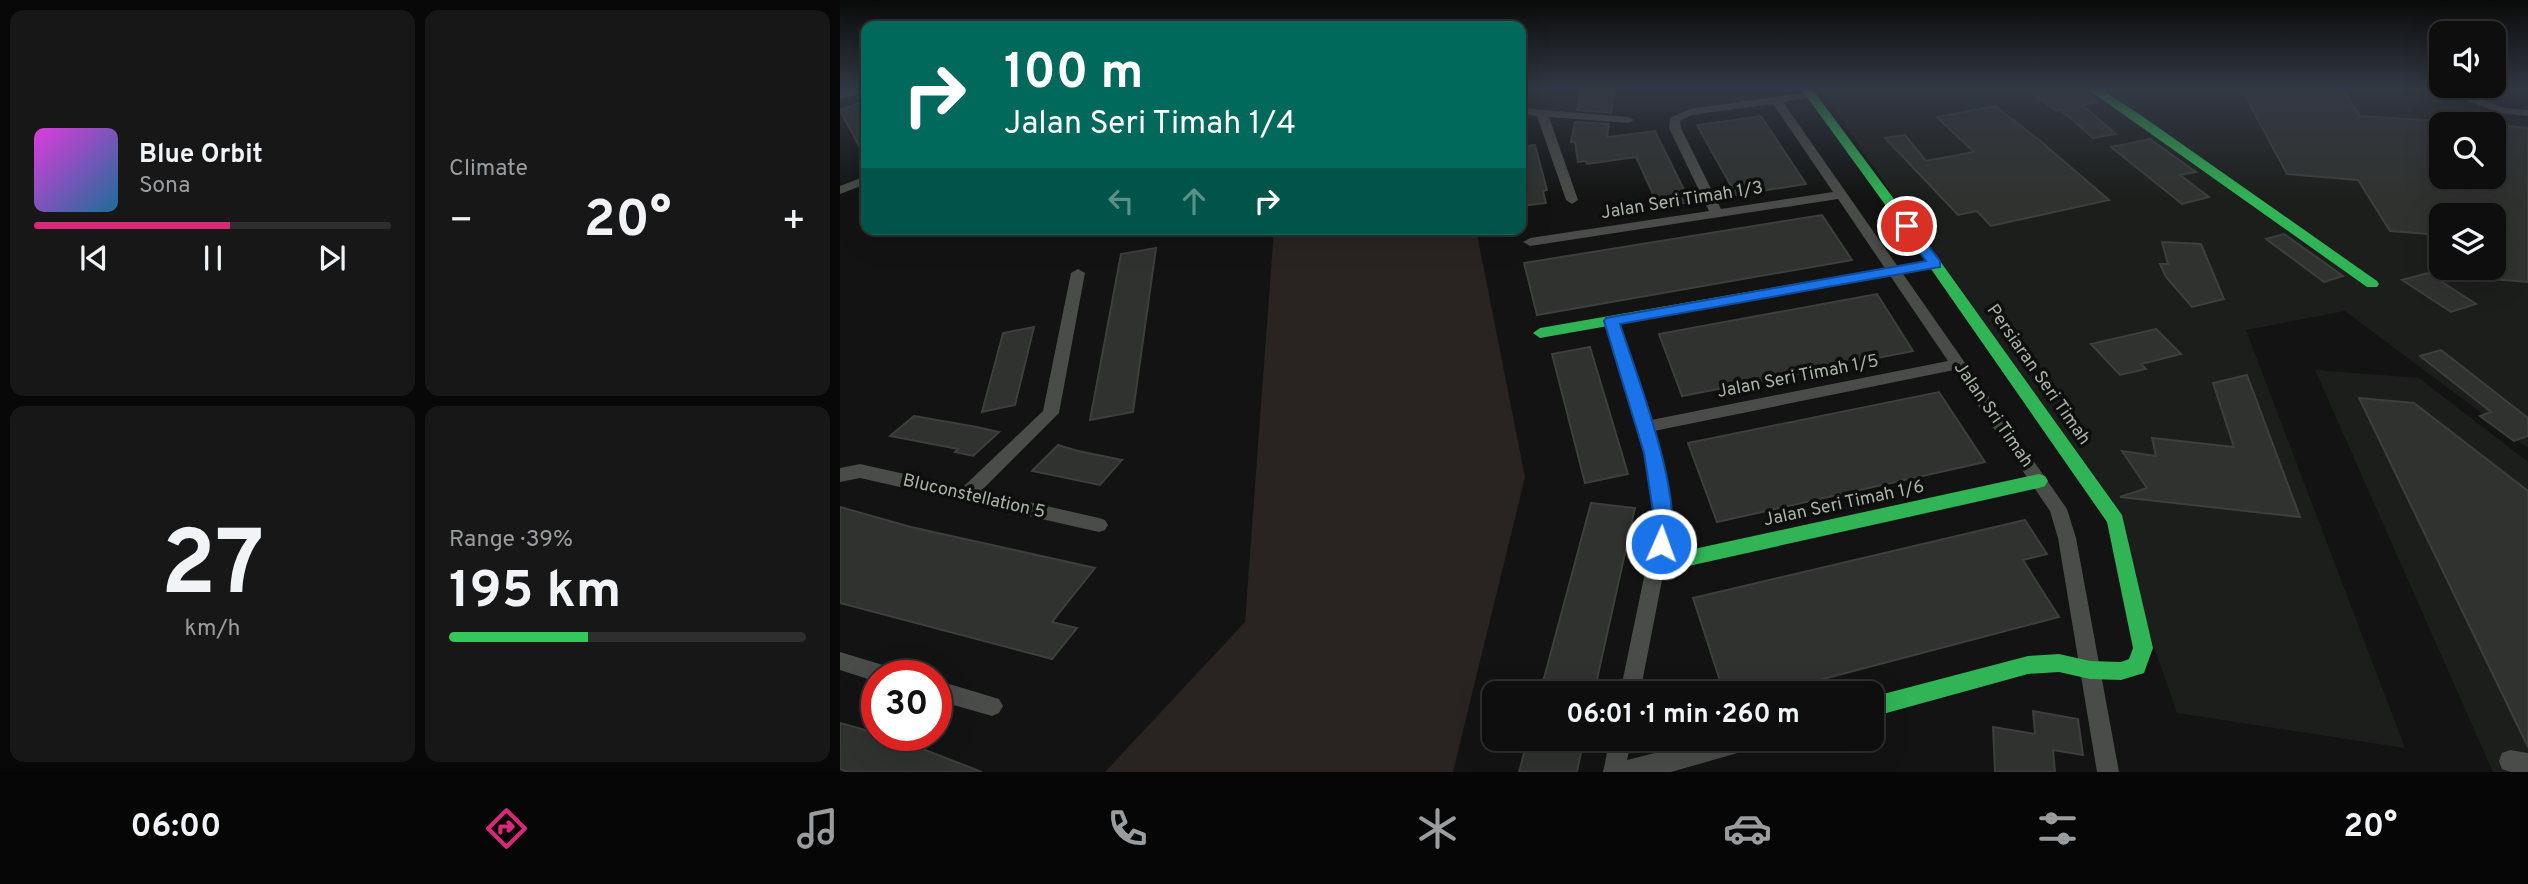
<!DOCTYPE html>
<meta charset="utf-8">
<style>
body{margin:0;font-family:Overpass,sans-serif;background:#171717;color:#f1f3f6;height:100vh;display:flex;flex-direction:column;font-size:26px;white-space:nowrap}
*{box-sizing:border-box;margin:0}
p{font-size:23px;color:#9b9c9e}
.icon{flex:none;width:38px;height:38px;fill:none;stroke:currentColor;stroke-width:2;stroke-linecap:round;stroke-linejoin:round}
.map{position:relative;flex:1;overflow:hidden}
.panel{display:flex;flex-direction:column;gap:10px;padding:10px;background:#080808;width:840px}
.panel>*{flex:none}
.guide{position:absolute;left:21px;top:21px;width:665px;height:214px;border-radius:14px;box-shadow:0 7px 28px #0002,0 0 0 2px #2e2e2e;background:#00695c;color:#fff;overflow:hidden}
.buttons{position:absolute;left:1589px;top:21px;display:grid;gap:14px}
.buttons a{display:grid;place-items:center;width:77px;height:77px;border-radius:14px;background:#0e0e0e;box-shadow:0 7px 28px #0002,0 0 0 2px #2e2e2e;font-size:35px}
.speed{position:absolute;left:21px;top:660px;display:flex;gap:14px;font-size:35px;font-weight:700;text-align:center}
.speed>*{display:grid;place-content:center;width:91px;height:91px;border-radius:50%;background:#0e0e0e;box-shadow:0 7px 28px #0002,0 0 0 2px #2e2e2e;line-height:1}
.speed .limit{border:10px solid #d22;background:#fff;color:#111}
.pin{position:absolute;display:grid;place-items:center;width:60px;height:60px;color:#fff;margin:-30px;border:4px solid #fff;border-radius:50%;box-shadow:0 2px 7px #0007}
.me{position:absolute;width:77px;margin:-38px;rotate:2deg;stroke-linejoin:round;filter:drop-shadow(0 0 5px #0008)}
.turn{display:flex;align-items:center;gap:24px;height:147px;padding:0 28px;font-size:32px}
.turn .icon{width:91px;height:91px;stroke-width:2.5}
.turn b{display:block;font-size:49px;line-height:60px}
.lanes{display:flex;align-items:center;height:66px;padding:0 28px;background:#0003;justify-content:center;gap:35px;direction:ltr}
.lanes .off{opacity:.35}
.big{font-size:52px;font-weight:700;line-height:1.1}
.panel .tile{flex:1;display:flex;flex-direction:column;justify-content:center;gap:10px;min-width:0;padding:0 24px;border-radius:14px;background:#171717}
.panel .dial{align-items:center;gap:0}
.dial b{font-size:91px;line-height:1}
.song{display:flex;align-items:center;gap:21px}
.cover{width:84px;height:84px;border-radius:10px;background:linear-gradient(135deg,hsl(300 70% 55%),hsl(200 70% 35%))}
.played{height:7px;border-radius:4px;background:linear-gradient(90deg,#db2777 55%,#2e2e2e 55%)}
.keys{display:flex;justify-content:space-around;direction:ltr}
.heat{display:flex;justify-content:space-between;align-items:center;font-size:38px;direction:ltr}
.charge{height:10px;border-radius:5px;background:linear-gradient(90deg,#34c759 39%,#2e2e2e 0)}
.panel .tiles{flex:1;display:grid;gap:10px;grid-template-columns:repeat(2,1fr)}
.trip{position:absolute;left:642px;top:681px;width:402px;height:70px;border-radius:14px;background:#0e0e0e;box-shadow:0 7px 28px #0002,0 0 0 2px #2e2e2e;font-weight:700;line-height:70px;text-align:center}
.tabs{display:flex;height:112px;justify-content:space-around;align-items:center;background:#060606;color:#9b9c9e}
.tabs .icon{width:49px;height:49px}
.tabs .selected{color:#db2777}
.tabs b{font-size:32px;color:#f1f3f6}
main{display:flex;flex:1;min-height:0}
.map>svg:first-child{display:block}
.built{fill:#1c1e1c;fill-rule:evenodd}
.green{fill:#292322}
.building{fill:#303230;stroke:#3c3f3b;stroke-width:2}
.lines{fill:none;stroke-linecap:round;stroke-linejoin:round}
.street{fill:#494c48;fill-rule:evenodd}
.fast{fill:#30b455;fill-rule:evenodd}
.route{fill:#1a73e8;stroke:#114b97;stroke-width:2}
.labels{text-anchor:middle;dominant-baseline:central;stroke-width:7;stroke-linejoin:round;paint-order:stroke}
.street-label{font-size:18px;fill:#a8b4a4;stroke:#0d0e0d}
</style>
<main>
<section class="panel">
<div class="tiles">
<div class="tile">
<div class="song"><i class="cover"></i><div><b>Blue Orbit</b><p>Sona</p></div></div>
<div class="played"></div>
<div class="keys"><svg class="icon" aria-label="previous" viewBox="0 0 24 24"><path d="M18 5L8 12l10 7zM5 5v14"/></svg><svg class="icon" aria-label="pause" viewBox="0 0 24 24"><path d="M8 5v14M16 5v14"/></svg><svg class="icon" aria-label="next" viewBox="0 0 24 24"><path d="M6 5l10 7-10 7zM19 5v14"/></svg></div>
</div>
<div class="tile"><p>Climate</p>
<div class="heat"><a>−</a><b class="big">20°</b><a>+</a></div>
</div>
<div class="tile dial"><b>27</b><p>km/h</p></div>
<div class="tile"><p>Range · 39%</p><b class="big">195 km</b><div class="charge"></div></div>
</div>
</section>
<div class="map">
<svg width="1688" height="772" viewBox="0 0 1688 772">
<rect width="100%" height="100%" fill="#121312"/>
<path class="built" d="M 982,90 L 1585,90 L 1654,117 L 1688,120 L 1688,448 L 1505,311 L 1406,330 L 1565,748 L 1337,713 L 1269,517 ZM 1601,124 L 1654,124 L 1654,177 L 1601,177 ZM 1601,215 L 1654,215 L 1654,268 L 1601,268 Z
M 1475,370 L 1579,378 L 1688,462 L 1688,772 L 1653,772 Z"/>
<path class="green" d="M 434,229 L 636,229 L 685,477 L 613,772 L 265,772 L 405,622 Z"/>
<path class="building" d="M 741,90 L 774,90 L 771,113 L 737,110 Z
M 1188,90 L 1243,90 L 1258,102 L 1242,105 L 1276,134 L 1253,138 L 1221,110 L 1216,111 Z
M 1402,90 L 1503,90 L 1520,116 L 1601,121 L 1601,177 L 1654,177 L 1654,125 L 1688,128 L 1688,282 L 1654,279 L 1654,215 L 1601,215 L 1601,235 L 1550,231 L 1518,180 L 1447,174 Z
M 19,103 L 26,116 L 26,159 L 0,110 Z
M 1155,106 L 1198,139 L 1269,200 L 1151,226 L 1137,211 L 1118,215 L 1045,138 L 1065,135 L 1086,161 L 1134,152 L 1097,117 Z
M 921,116 L 966,184 L 896,195 L 857,125 Z
M 735,122 L 769,124 L 767,137 L 815,131 L 850,202 L 819,207 L 796,157 L 747,164 L 746,161 L 738,162 L 735,142 L 731,142 Z
M 1310,139 L 1356,172 L 1340,175 L 1369,197 L 1342,204 L 1271,147 Z
M 695,145 L 707,190 L 703,191 L 706,203 L 681,206 L 681,147 Z
M 982,215 L 1012,260 L 697,315 L 684,263 Z
M 1444,234 L 1503,276 L 1484,282 L 1426,239 Z
M 1322,242 L 1361,244 L 1384,299 L 1352,307 L 1326,277 L 1320,264 L 1328,264 Z
M 316,248 L 293,412 L 250,420 L 281,254 Z
M 1588,273 L 1636,304 L 1611,312 L 1562,280 Z
M 1037,294 L 1073,351 L 842,396 L 819,334 Z
M 194,327 L 175,405 L 142,412 L 163,333 Z
M 1316,329 L 1341,354 L 1301,364 L 1306,369 L 1280,375 L 1251,344 Z
M 750,347 L 788,474 L 745,483 L 712,354 Z
M 1601,350 L 1688,418 L 1688,436 L 1674,441 L 1640,416 L 1651,412 L 1580,356 Z
M 1407,375 L 1460,517 L 1280,497 L 1307,488 L 1282,451 L 1316,456 L 1312,438 L 1394,447 L 1373,383 Z
M 1099,392 L 1145,462 L 877,522 L 848,443 Z
M 1519,398 L 1574,403 L 1688,491 L 1688,747 Z
M 74,416 L 137,427 L 159,432 L 133,456 L 115,452 L 118,449 L 50,436 Z
M 218,445 L 238,451 L 282,460 L 260,485 L 192,471 Z
M 751,503 L 795,508 L 754,693 L 700,693 Z
M 0,507 L 71,527 L 255,568 L 212,622 L 237,628 L 212,659 L 0,603 Z
M 1185,520 L 1207,554 L 1183,560 L 1219,617 L 930,693 L 884,693 L 853,598 Z
M 1193,711 L 1238,719 L 1243,755 L 1213,750 L 1215,772 L 1155,772 L 1153,727 L 1195,734 Z
M 0,723 L 54,738 L 142,772 L 8,772 L 0,769 Z
M 688,738 L 744,738 L 737,772 L 679,772 Z"/>
<g class="lines">
<path class="street" d="M 9,90 L 26,90 L 26,92 L 0,99 L 0,93 Z
M 1600,90 L 1616,90 L 1665,108 L 1688,110 L 1688,116 L 1659,113 Z
M 970,92 L 975,95 L 974,97 L 943,102 L 1227,509 L 1236,538 L 1279,772 L 1257,772 L 1218,538 L 1210,511 L 1114,370 L 814,431 L 821,453 L 833,524 L 800,693 L 780,693 L 815,524 L 805,453 L 764,321 L 766,318 L 776,318 L 778,321 L 811,420 L 1108,361 L 998,199 L 690,246 L 683,242 L 690,238 L 869,211 L 829,128 L 830,118 L 849,109 ZM 933,104 L 993,192 L 881,209 L 841,128 L 840,121 L 852,115 Z
M 681,108 L 788,117 L 794,120 L 788,123 L 709,117 L 738,200 L 732,204 L 726,200 L 697,116 L 681,114 Z
M 26,176 L 26,184 L 0,194 L 0,186 Z
M 238,269 L 245,273 L 219,413 L 141,491 L 259,518 L 265,520 L 268,525 L 265,530 L 259,532 L 20,478 L 0,482 L 0,468 L 20,464 L 123,487 L 203,411 L 231,273 Z
M 0,652 L 56,669 L 59,676 L 37,676 L 37,682 L 0,670 Z
M 96,680 L 159,699 L 163,706 L 159,713 L 152,716 L 96,700 Z
M 770,738 L 792,738 L 787,760 L 874,738 L 926,738 L 923,745 L 915,748 L 831,772 L 763,772 Z
M 1670,750 L 1688,753 L 1688,772 L 1671,772 L 1662,769 L 1659,761 L 1662,753 Z"/>
<path class="fast" d="M 962,90 L 973,90 L 1100,261 L 1282,515 L 1313,648 L 1304,673 L 1281,680 L 1250,679 L 1219,672 L 1188,674 L 1032,717 L 1032,697 L 1188,656 L 1219,654 L 1250,661 L 1281,662 L 1289,659 L 1293,648 L 1267,522 L 1091,269 L 700,338 L 693,333 L 700,328 L 1086,261 Z
M 1249,90 L 1262,90 L 1302,116 L 1537,281 L 1539,284 L 1537,287 L 1527,287 Z
M 1199,474 L 1205,476 L 1208,481 L 1205,486 L 1199,488 L 817,573 L 810,571 L 808,565 L 810,559 L 817,557 Z"/>
</g>
<linearGradient id="sky" x2="0" y2="1"><stop stop-color="#0a0a0a"/><stop offset="0.45" stop-color="#333944"/><stop offset="1" stop-color="#333944" stop-opacity="0"/></linearGradient>
<rect width="1688" height="198" fill="url(#sky)"/>
<path class="route" d="M 1067,222 L 1071,223 L 1100,261 L 1100,267 L 780,324 C 795,371 849,507 827,550 L 821,552 L 814,550 L 811,544 L 815,524 L 804,453 L 764,321 L 766,318 L 1086,261 L 1060,226 Z"/>
<g class="labels">
<g class="street-label">
<text transform="translate(842 201) rotate(-9)">Jalan Seri Timah 1/3</text>
<text transform="translate(1198 375) rotate(55)">Persiaran Seri Timah</text>
<text transform="translate(958 377) rotate(-11)">Jalan Seri Timah 1/5</text>
<text transform="translate(1153 415) rotate(55)">Jalan Sri Timah</text>
<text transform="translate(134 497) rotate(13)">Bluconstellation 5</text>
<text transform="translate(1004 504) rotate(-12)">Jalan Seri Timah 1/6</text>
</g>
</g>
</svg>
<div class="buttons">
<a><svg class="icon" aria-label="sound" viewBox="0 0 24 24"><path d="M4 9h4l5-4v14l-5-4H4zM17 9q2 3 0 6"/></svg></a>
<a><svg class="icon" aria-label="search" viewBox="0 0 24 24"><circle cx="10" cy="10" r="6"/><path d="M15 15l6 6"/></svg></a>
<a><svg class="icon" aria-label="layers" viewBox="0 0 24 24"><path d="M12 4l9 5-9 5-9-5zM3 14l9 5 9-5"/></svg></a>
</div>
<div class="speed"><div class="limit">30</div></div>
<div class="pin" style="left:1067px;top:226px;background:#d93025"><svg class="icon" aria-label="arrive" viewBox="0 0 24 24"><path d="M6 21V4h12l-3 4 3 4H6"/></svg></div>
<svg class="me" style="left:821px;top:544px" viewBox="-20 -20 40 40"><circle r="17" fill="#1a73e8" stroke="#fff" stroke-width="3"/><path d="M0-11L8 9 0 5-8 9z" fill="#fff"/></svg>
<div class="trip">06:01 · 1 min · 260 m</div>
<div class="guide">
<div class="turn"><svg class="icon" aria-label="right" viewBox="0 0 24 24"><path d="M7 20v-9h11M14 6l5 5-5 5"/></svg><div><b>100 m</b>Jalan Seri Timah 1/4</div></div>
<div class="lanes"><svg class="icon off" aria-label="left" viewBox="0 0 24 24"><path d="M17 20v-9H6M10 6l-5 5 5 5"/></svg><svg class="icon off" aria-label="ahead" viewBox="0 0 24 24"><path d="M12 20V5M6 11l6-6 6 6"/></svg><svg class="icon" aria-label="right" viewBox="0 0 24 24"><path d="M7 20v-9h11M14 6l5 5-5 5"/></svg></div>
</div>
</div>
</main>
<nav class="tabs">
<b>06:00</b>
<svg class="icon selected" aria-label="directions" viewBox="0 0 24 24"><path d="M12 3l9 9-9 9-9-9zM9 14v-3h6M13 9l2 2-2 2"/></svg>
<svg class="icon" aria-label="music" viewBox="0 0 24 24"><path d="M9 18V5l10-2v13"/><circle cx="6" cy="18" r="3"/><circle cx="16" cy="16" r="3"/></svg>
<svg class="icon" aria-label="phone" viewBox="0 0 24 24"><path d="M5 4h4l2 5-3 2q2 4 5 5l2-3 5 2v4C11 20 4 13 5 4z"/></svg>
<svg class="icon" aria-label="climate" viewBox="0 0 24 24"><path d="M12 3v18M4 7l16 10M4 17L20 7"/></svg>
<svg class="icon" aria-label="car" viewBox="0 0 24 24"><path d="M5 17H2v-5l4-1 3-4h7l3 4 3 1v5h-3M9 17h6M6 11h13"/><circle cx="7" cy="17" r="2"/><circle cx="17" cy="17" r="2"/></svg>
<svg class="icon" aria-label="filters" viewBox="0 0 24 24"><path d="M4 7h16M4 17h16"/><circle cx="9" cy="7" r="2"/><circle cx="15" cy="17" r="2"/></svg>
<b>20°</b>
</nav>
